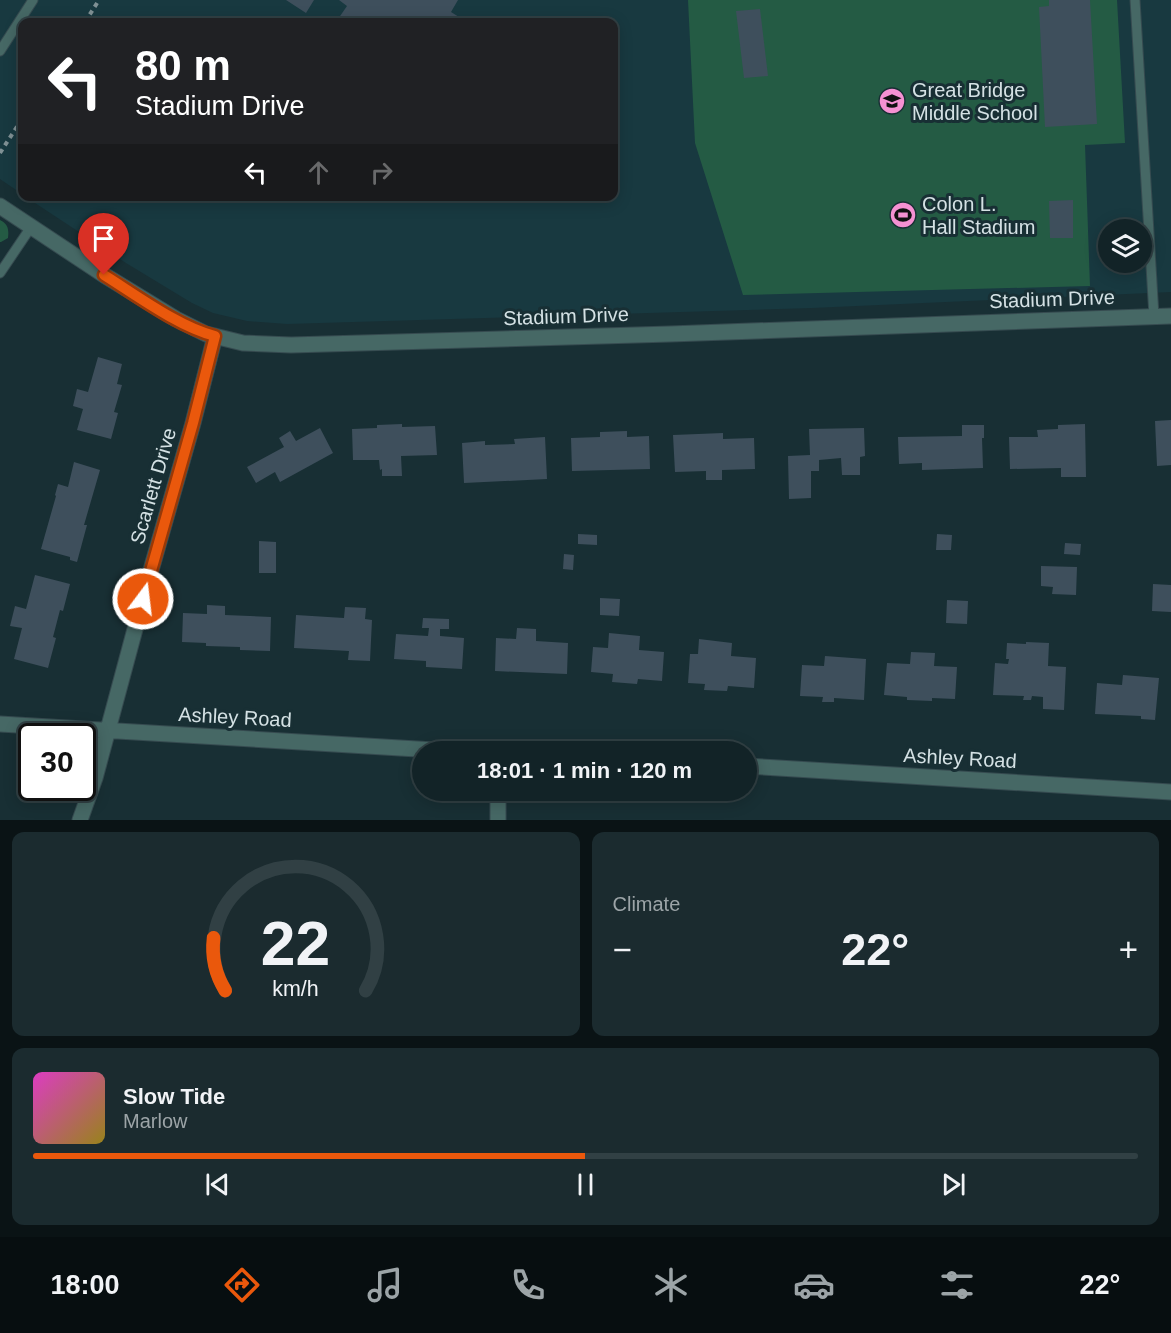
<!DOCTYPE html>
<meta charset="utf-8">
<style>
body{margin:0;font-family:Arial,sans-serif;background:#1b2b2f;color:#f1f3f6;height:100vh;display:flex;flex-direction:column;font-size:22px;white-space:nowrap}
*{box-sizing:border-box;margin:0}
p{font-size:20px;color:#9ca4a7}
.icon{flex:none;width:33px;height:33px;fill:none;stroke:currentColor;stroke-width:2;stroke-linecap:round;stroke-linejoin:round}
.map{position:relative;height:820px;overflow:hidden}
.sheet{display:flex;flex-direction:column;gap:12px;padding:12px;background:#0a1315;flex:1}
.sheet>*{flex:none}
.guide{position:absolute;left:18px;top:18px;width:600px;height:183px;border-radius:12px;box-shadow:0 3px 15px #0003,0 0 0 2px #314044;background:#202124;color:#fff;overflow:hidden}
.tools{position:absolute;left:1098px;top:219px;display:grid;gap:12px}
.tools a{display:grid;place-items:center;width:54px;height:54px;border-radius:50%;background:#122327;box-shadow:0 3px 15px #0003,0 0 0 2px #314044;font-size:30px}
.speed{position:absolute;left:18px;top:723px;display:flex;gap:12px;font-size:30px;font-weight:700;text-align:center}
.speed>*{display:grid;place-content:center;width:78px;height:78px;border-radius:50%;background:#122327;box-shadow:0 3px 15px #0003,0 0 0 2px #314044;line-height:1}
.speed .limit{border:3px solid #111;border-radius:9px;background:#fff;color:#111}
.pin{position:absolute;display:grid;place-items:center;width:51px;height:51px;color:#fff;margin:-62px -26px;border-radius:50% 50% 50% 0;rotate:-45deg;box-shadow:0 0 6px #0007}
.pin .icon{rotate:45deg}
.me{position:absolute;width:66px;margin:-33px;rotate:15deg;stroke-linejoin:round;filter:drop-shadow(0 0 4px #0008)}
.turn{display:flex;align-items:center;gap:21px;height:126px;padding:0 18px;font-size:27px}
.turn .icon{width:78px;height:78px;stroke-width:2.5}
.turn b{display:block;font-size:42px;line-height:51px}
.lanes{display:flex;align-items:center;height:57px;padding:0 18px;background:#0003;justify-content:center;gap:30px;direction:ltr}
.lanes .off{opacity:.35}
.big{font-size:45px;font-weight:800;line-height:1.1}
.sheet .card{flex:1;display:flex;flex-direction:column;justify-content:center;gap:9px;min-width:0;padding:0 21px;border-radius:12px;background:#1b2b2f}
.sheet .dial{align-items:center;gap:0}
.dial svg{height:156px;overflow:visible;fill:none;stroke:#314044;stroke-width:7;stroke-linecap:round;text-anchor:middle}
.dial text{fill:#f1f3f6;stroke:none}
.song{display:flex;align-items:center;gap:18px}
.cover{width:72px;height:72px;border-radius:9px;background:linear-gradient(135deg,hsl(310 70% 55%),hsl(50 70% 35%))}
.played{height:6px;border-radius:3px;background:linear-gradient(90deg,#ea580c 50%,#314044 50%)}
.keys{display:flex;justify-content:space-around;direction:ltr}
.heat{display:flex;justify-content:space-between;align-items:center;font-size:33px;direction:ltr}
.sheet .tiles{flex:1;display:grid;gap:12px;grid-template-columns:1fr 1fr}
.card:last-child{grid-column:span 2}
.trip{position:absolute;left:412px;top:741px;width:345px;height:60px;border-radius:30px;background:#122327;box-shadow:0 3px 15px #0003,0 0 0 2px #314044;font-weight:800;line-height:60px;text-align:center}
.tab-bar{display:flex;height:96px;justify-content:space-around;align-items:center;background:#070e10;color:#9ca4a7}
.tab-bar .icon{width:42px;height:42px}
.tab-bar .on{color:#ea580c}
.tab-bar b{font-size:27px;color:#f1f3f6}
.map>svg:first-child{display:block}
.built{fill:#183940;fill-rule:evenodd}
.green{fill:#245b44}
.building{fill:#3e4f5c}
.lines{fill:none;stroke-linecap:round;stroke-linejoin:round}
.lane-casing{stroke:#364b50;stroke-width:11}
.street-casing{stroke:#364b50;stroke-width:17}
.path{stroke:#7f9094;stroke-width:4;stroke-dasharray:4.5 4.5;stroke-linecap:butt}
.lane{stroke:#466865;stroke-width:9}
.street{stroke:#466865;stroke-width:15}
.route-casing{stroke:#983908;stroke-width:15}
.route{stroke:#ea580c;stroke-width:10}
.labels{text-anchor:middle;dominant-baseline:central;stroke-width:6;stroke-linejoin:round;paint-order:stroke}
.poi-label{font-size:20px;fill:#d4e1e4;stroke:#182f34;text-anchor:start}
.street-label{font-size:20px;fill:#d4e1e4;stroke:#182f34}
</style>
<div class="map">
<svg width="1171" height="820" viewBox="0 0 1171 820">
<rect width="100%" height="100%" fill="#182f34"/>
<path class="built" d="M 0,0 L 1171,0 L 1171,292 L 812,308 L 287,324 L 247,321 L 213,313 L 192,303 L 126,263 L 26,197 L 614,196 L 614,22 L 22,22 L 22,194 L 0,179 ZM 1108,230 L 1142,230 L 1142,262 L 1108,262 Z"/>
<path class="green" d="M 688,0 L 1117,0 L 1125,143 L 1085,145 L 1090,286 L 743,295 L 695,143 Z
M 0,220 C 8,224 9,229 8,238 L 1,242 L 0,242 Z"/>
<path class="building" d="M 286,0 L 314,0 L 306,13 Z
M 339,0 L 458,0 L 451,12 L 467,22 L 336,22 L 347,6 Z
M 1049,0 L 1090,0 L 1097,124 L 1045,127 L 1039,7 L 1049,6 Z
M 760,9 L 768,76 L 744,78 L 736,11 Z
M 1073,200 L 1073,238 L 1050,238 L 1049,201 Z
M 98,357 L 122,364 L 117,384 L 122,385 L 114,412 L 118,413 L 111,439 L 77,430 L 83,409 L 73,406 L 77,389 L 88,392 Z
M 1171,420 L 1171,465 L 1157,466 L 1155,421 Z
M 402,424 L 402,427 L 435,426 L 437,455 L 401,456 L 402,476 L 382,476 L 382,469 L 380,470 L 379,460 L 353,460 L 352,429 L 377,428 L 377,425 Z
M 1085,424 L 1086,477 L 1061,477 L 1061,468 L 1010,469 L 1009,437 L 1038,437 L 1037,430 L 1058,429 L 1058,425 Z
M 962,425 L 984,425 L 984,438 L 982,438 L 983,468 L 922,470 L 922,463 L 899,464 L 898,437 L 962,436 Z
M 320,428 L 333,453 L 280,482 L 275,472 L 256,483 L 247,467 L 284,447 L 279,438 L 290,431 L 296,441 Z
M 864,428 L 865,456 L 860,457 L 860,475 L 842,475 L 841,458 L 819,460 L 819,471 L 811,471 L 811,498 L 789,499 L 788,456 L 810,455 L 809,429 Z
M 627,431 L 627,437 L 649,436 L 650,469 L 572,471 L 571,438 L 600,437 L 600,432 Z
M 723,433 L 723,439 L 754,438 L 755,469 L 722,470 L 722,480 L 706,480 L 706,471 L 675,472 L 673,435 Z
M 545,437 L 547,479 L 464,483 L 462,443 L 485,441 L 485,445 L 515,444 L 514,439 Z
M 74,462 L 100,470 L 84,525 L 87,525 L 77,562 L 70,560 L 70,557 L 41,549 L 56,496 L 55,495 L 58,484 L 68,487 Z
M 578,534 L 597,535 L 597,545 L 578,544 Z
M 937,534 L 952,535 L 951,550 L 936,550 Z
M 259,541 L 276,542 L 276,573 L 259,573 Z
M 1065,543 L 1081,544 L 1080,555 L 1064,554 Z
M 564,554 L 574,555 L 573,570 L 563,569 Z
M 1041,566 L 1077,567 L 1076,595 L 1052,594 L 1053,587 L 1041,586 Z
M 35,575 L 70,584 L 63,611 L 60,610 L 53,637 L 56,638 L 48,668 L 14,659 L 22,628 L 10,626 L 15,606 L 26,609 Z
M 1153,584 L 1171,585 L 1171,612 L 1152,611 Z
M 600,598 L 620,599 L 619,616 L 600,615 Z
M 947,600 L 968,601 L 967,624 L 946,623 Z
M 207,605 L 225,606 L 225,615 L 271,617 L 270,651 L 240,650 L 240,647 L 206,646 L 206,643 L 182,642 L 183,613 L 207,614 Z
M 345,607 L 366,608 L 365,619 L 372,620 L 370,661 L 348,660 L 349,651 L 294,648 L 296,615 L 344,618 Z
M 423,618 L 449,619 L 449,629 L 440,629 L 440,636 L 464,638 L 462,669 L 426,667 L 426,661 L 394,659 L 396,634 L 428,636 L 429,628 L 422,628 Z
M 517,628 L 536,629 L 536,641 L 568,643 L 567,674 L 495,671 L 496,638 L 516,639 Z
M 609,633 L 640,636 L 639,650 L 664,652 L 662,681 L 638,679 L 637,684 L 612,682 L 613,674 L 591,672 L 593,647 L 608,648 Z
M 699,639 L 732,643 L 731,656 L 756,658 L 754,688 L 728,686 L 727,691 L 704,690 L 705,684 L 688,683 L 690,654 L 698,654 Z
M 1026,642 L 1049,643 L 1048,666 L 1066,667 L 1064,710 L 1043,709 L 1043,697 L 1032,696 L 1031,700 L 1023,700 L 1024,696 L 993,695 L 995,663 L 1008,664 L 1009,659 L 1006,659 L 1007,643 L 1026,644 Z
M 911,652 L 935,653 L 934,666 L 957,667 L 955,699 L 932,698 L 932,701 L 907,700 L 907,697 L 884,695 L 887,663 L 910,664 Z
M 825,656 L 866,659 L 864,700 L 834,698 L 834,702 L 822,702 L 823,697 L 800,696 L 802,665 L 824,666 Z
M 1123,675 L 1159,678 L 1155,720 L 1141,719 L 1141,716 L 1095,714 L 1097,683 L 1122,685 Z"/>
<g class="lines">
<defs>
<path id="lane" d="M 1135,0 L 1154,316
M 0,51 L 33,0
M 0,273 L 31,227"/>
<path id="street" d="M 0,206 L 104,275 L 176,319 L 206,334 L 243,343 L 291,345 L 670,334 L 1171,316
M 0,724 L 467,752
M 747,766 L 1171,792
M 498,790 L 498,820
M 80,820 L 95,778 L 149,577 L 193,423 L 215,336"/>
</defs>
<use href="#lane" class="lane-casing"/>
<use href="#street" class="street-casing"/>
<path class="path" d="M 85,22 L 99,0
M 0,153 L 22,119"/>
<use href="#lane" class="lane"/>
<use href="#street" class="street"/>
</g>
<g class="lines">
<defs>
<path id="route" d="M 104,275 C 136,295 179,327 215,336 L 193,423 L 143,599"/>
</defs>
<use href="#route" class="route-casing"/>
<use href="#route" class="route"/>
</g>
<defs>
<symbol id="school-disc" viewBox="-11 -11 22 22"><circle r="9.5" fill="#f591d2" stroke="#182f34"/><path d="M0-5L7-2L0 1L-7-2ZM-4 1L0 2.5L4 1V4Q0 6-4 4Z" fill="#111"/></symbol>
<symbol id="stadium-disc" viewBox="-11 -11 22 22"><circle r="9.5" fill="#f591d2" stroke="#182f34"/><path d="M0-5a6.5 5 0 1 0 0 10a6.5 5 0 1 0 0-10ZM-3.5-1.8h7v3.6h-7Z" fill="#111"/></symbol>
</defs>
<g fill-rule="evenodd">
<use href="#school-disc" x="877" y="86" width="30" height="30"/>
<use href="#stadium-disc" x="888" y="200" width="30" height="30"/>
</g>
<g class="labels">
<g class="poi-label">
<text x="912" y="90">Great Bridge<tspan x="912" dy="23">Middle School</tspan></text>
<text x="922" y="204">Colon L.<tspan x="922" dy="23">Hall Stadium</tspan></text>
</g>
<g class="street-label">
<text transform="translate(1052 299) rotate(-2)">Stadium Drive</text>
<text transform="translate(566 316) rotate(-2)">Stadium Drive</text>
<text transform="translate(153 486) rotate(-74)">Scarlett Drive</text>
<text transform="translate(235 717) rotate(3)">Ashley Road</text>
<text transform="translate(960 758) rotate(3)">Ashley Road</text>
</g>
</g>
</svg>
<div class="tools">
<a><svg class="icon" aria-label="layers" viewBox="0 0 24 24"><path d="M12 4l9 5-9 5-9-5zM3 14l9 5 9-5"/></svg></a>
</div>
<div class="speed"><div class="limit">30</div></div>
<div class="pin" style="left:104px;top:275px;background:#d93025"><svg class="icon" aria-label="arrive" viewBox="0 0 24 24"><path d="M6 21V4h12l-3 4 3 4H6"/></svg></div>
<svg class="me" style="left:143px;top:599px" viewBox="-20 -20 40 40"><circle r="17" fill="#ea580c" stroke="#fff" stroke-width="3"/><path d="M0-11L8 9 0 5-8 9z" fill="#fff"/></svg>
<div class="trip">18:01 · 1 min · 120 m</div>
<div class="guide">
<div class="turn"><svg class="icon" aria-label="left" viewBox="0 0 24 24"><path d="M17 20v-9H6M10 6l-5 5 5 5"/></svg><div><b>80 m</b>Stadium Drive</div></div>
<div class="lanes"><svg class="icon" aria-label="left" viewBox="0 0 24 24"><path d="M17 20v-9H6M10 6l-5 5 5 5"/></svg><svg class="icon off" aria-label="ahead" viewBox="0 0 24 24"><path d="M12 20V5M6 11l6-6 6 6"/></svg><svg class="icon off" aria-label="right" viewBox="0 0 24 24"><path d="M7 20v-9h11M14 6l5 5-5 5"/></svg></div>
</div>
</div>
<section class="sheet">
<div class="tiles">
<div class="card dial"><svg viewBox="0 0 100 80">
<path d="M14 69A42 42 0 1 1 86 69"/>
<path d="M14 69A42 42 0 0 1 8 42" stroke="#ea580c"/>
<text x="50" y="56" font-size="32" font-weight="700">22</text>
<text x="50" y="72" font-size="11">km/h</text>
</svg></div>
<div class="card"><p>Climate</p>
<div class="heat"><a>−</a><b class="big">22°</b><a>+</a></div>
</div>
<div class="card">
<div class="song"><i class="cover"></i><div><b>Slow Tide</b><p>Marlow</p></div></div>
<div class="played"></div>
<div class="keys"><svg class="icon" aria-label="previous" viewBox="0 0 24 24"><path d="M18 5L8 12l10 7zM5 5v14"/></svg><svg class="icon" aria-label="pause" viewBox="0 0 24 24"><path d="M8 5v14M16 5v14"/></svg><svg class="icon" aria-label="next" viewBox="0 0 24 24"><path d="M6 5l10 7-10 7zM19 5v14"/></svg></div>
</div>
</div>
</section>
<nav class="tab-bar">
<b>18:00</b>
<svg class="icon on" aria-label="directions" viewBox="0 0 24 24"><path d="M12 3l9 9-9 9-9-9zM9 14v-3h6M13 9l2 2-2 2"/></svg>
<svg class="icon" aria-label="music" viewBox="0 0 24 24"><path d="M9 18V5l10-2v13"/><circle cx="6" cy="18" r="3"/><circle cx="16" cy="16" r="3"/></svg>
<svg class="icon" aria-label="phone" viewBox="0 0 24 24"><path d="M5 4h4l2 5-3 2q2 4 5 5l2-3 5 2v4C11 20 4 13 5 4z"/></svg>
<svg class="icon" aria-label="climate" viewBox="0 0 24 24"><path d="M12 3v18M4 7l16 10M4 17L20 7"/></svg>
<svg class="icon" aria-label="car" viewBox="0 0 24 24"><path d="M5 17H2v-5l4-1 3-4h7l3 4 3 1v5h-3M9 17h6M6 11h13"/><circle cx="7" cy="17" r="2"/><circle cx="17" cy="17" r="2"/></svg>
<svg class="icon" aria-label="filters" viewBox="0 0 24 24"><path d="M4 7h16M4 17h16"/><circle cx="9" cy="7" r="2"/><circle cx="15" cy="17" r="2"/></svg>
<b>22°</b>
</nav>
